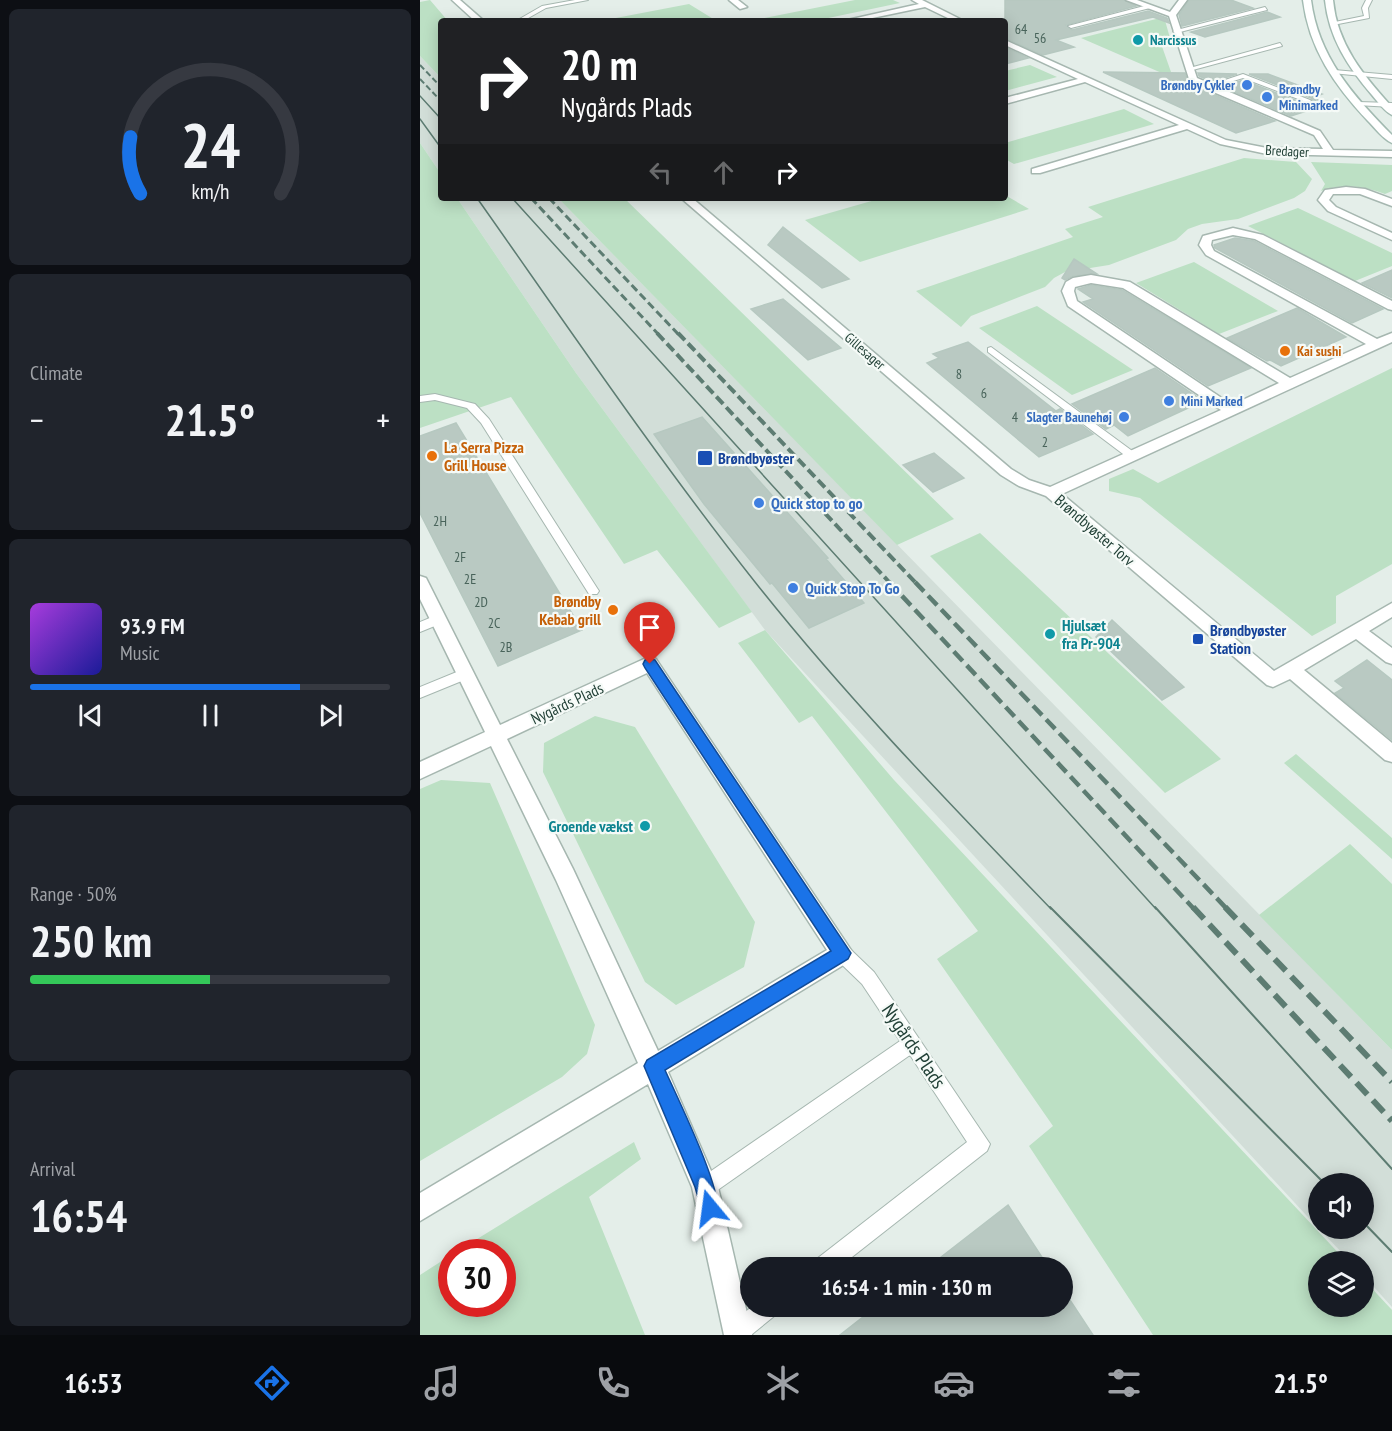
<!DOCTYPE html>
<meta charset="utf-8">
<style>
body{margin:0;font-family:"PT Sans Narrow",sans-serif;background:#20242c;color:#f1f3f6;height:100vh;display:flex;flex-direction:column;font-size:22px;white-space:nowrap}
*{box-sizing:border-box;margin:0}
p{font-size:20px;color:#9ea1a6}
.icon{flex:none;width:33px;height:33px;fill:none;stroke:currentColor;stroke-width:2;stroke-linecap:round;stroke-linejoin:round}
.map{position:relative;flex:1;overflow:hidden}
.details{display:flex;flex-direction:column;gap:9px;padding:9px;background:#0d0f14;width:420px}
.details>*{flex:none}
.hud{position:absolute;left:18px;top:18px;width:570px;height:183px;border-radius:6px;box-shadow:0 3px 15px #0003;background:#202124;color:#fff;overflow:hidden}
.controls{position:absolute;left:888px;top:1173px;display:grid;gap:12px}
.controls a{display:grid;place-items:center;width:66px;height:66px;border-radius:50%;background:#171b24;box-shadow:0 3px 15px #0003;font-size:30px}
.speed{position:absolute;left:18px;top:1239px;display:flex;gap:12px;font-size:30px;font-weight:700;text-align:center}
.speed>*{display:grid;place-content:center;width:78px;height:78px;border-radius:50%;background:#171b24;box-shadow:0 3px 15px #0003;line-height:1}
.speed .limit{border:9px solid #d22;background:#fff;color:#111}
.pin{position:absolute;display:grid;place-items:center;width:51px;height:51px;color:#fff;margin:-62px -26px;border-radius:50% 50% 50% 0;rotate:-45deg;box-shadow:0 0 6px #0007}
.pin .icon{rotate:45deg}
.me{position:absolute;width:66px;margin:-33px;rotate:344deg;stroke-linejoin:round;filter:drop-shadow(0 0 4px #0008)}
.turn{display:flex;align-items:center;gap:21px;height:126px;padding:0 24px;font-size:27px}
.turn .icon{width:78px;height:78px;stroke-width:2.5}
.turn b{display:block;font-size:42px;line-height:51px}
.lanes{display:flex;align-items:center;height:57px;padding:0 24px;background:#0003;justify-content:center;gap:30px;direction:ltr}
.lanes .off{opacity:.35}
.big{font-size:45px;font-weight:700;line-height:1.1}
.details .widget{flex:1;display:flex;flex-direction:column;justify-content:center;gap:9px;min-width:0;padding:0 21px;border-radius:9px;background:#20242c}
.details .dial{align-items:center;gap:0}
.dial svg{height:156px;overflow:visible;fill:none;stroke:#363941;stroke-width:7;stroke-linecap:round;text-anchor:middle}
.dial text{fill:#f1f3f6;stroke:none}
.song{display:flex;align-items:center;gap:18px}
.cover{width:72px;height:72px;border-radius:9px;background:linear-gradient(135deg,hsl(280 70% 55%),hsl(240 70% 35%))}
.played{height:6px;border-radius:3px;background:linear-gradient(90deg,#1a73e8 75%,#363941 75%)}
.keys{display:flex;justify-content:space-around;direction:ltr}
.heat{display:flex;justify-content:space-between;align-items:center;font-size:33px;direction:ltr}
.charge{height:9px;border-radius:4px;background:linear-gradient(90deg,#34c759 50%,#363941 0)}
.trip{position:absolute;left:320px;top:1257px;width:333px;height:60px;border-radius:30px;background:#171b24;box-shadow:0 3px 15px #0003;font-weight:700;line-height:60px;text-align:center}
.tab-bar{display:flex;height:96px;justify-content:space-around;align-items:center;background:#090b0e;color:#9ea1a6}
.tab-bar .icon{width:42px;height:42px}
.tab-bar .selected{color:#1a73e8}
.tab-bar b{font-size:27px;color:#f1f3f6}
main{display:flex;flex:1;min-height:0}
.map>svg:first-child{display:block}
.built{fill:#d2ded8}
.green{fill:#bce0c4}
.building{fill:#b9c9c2;stroke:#b6c8c0;stroke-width:1.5}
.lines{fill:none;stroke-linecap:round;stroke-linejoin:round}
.lane-casing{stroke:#a6b7b0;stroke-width:2}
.street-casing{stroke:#a6b7b0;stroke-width:3}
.secondary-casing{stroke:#a2bab1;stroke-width:3}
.lane{fill:#fff;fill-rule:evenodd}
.street{fill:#fff;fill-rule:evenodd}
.secondary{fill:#fff;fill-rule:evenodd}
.tram-far1{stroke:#5d7c72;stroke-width:1.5}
.tram{stroke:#5d7c72;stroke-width:2}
.rail-far4{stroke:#5d7c72;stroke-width:2;stroke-dasharray:6 3;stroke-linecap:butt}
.rail-far3{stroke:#5d7c72;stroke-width:3;stroke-dasharray:8 4;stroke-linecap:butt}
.rail-far2{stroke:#5d7c72;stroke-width:4;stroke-dasharray:10 4.5;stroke-linecap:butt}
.rail-far1{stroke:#5d7c72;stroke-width:4.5;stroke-dasharray:13 6;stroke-linecap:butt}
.rail{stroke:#5d7c72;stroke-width:6;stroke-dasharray:16 8;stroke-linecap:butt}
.route{fill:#1a73e8;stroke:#114b97;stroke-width:1.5}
.culture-dot{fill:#0f9aa8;stroke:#f5faf7;stroke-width:2}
.shop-dot{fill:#3f7fe0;stroke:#f5faf7;stroke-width:2}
.food-dot{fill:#e8710a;stroke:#f5faf7;stroke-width:2}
.transit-dot{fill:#1a4fb4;stroke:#f5faf7;stroke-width:2}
.labels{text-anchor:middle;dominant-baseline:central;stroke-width:4.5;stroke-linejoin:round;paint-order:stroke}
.number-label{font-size:14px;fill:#48635a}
.far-culture-label{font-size:14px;font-weight:bold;fill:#0d838f;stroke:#f5faf7;text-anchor:start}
.far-shop-label{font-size:14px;font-weight:bold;fill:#366cbe;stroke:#f5faf7;text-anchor:end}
.far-street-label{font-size:14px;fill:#224137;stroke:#f5faf7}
.far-food-label{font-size:14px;font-weight:bold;fill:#c56008;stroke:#f5faf7;text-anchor:start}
.food-label{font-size:16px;font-weight:bold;fill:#c56008;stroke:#f5faf7;text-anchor:start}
.transit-label{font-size:16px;font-weight:bold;fill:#164399;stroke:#f5faf7;text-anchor:start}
.shop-label{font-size:16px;font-weight:bold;fill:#366cbe;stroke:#f5faf7;text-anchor:start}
.street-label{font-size:16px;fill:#224137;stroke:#f5faf7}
.culture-label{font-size:16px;font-weight:bold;fill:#0d838f;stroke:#f5faf7;text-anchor:start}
.near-street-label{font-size:20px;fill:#224137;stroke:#f5faf7}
</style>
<main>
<section class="details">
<div class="widget dial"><svg viewBox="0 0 100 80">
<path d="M14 69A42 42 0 1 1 86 69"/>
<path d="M14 69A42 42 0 0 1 9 40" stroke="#1a73e8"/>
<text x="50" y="56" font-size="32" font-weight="700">24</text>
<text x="50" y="72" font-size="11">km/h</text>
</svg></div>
<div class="widget"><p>Climate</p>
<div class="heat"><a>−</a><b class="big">21.5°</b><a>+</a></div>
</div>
<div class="widget">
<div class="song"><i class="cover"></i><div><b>93.9 FM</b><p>Music</p></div></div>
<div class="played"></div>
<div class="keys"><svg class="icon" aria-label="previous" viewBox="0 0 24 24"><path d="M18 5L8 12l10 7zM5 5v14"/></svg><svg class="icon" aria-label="pause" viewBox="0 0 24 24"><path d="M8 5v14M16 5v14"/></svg><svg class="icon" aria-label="next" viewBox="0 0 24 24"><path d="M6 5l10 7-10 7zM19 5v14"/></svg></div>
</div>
<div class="widget"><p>Range · 50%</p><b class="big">250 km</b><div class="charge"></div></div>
<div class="widget"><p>Arrival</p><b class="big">16:54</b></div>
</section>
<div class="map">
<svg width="972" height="1335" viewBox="0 0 972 1335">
<rect width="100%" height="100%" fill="#e4eee9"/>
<path class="built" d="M 0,56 L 21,78 L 21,174 L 0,143 Z
M 37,198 L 138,198 L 972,1050 L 972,1307 L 944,1276 L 944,1262 L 930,1261 L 899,1229 L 944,1228 L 944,1184 L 898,1184 L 898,1228 L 345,630 L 156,373 Z"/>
<path class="green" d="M 10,0 L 28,21 L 21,21 L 21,78 L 0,56 L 0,2 Z
M 435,0 L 473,0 L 480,3 L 394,21 L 339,19 Z
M 269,4 L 295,20 L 180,21 Z
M 744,17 L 750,38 L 739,38 L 751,72 L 744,74 L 661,38 Z
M 610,65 L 637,77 L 585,91 L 585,71 Z
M 704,109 L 734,124 L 594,164 L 585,159 L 585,143 Z
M 0,143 L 21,174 L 21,198 L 37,198 L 156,373 L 332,612 L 299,628 L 237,550 L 204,564 L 91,397 L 0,428 Z
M 824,158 L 876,162 L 892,179 L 885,191 L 874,198 L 818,219 L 782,224 L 768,229 L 756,240 L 689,265 L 645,272 L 634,278 L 625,287 L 551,316 L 541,327 L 496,291 L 653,237 L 645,229 L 683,217 L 668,207 Z
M 891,162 L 972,165 L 972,191 L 965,194 C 943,186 924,183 901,191 L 905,184 Z
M 585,195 L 609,209 L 440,262 L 385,220 L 462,198 L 585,198 Z
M 138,198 L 204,198 L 534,519 L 477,545 Z
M 878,208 L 972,253 L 972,266 L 935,281 L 828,226 Z
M 774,262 L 858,311 L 799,334 L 716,283 Z
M 617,306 L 713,370 L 652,395 L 559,328 Z
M 972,368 L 972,564 L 916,596 L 916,623 L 892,636 L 720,498 L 689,491 L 689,479 L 713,469 L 738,483 Z
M 560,533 L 801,759 L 745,793 L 510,556 Z
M 345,630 L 474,780 L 926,1261 L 898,1262 L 898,1306 L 944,1306 L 944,1280 L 972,1310 L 972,1335 L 733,1335 L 609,1146 L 633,1126 L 517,959 L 558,931 L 392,716 L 379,723 L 318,643 Z
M 175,716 L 215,727 L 335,922 L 324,967 L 256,1005 L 225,982 L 123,772 L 124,743 Z
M 876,754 L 972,838 L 972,859 L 864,763 Z
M 21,780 L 70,783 L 175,1025 L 167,1054 L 142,1077 L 0,1161 L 0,789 Z
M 930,844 L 972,884 L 972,1050 L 839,915 Z
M 214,1142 L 221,1159 L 169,1197 L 225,1335 L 0,1335 L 0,1275 L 31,1255 L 32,1304 L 82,1304 L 82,1252 L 36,1252 Z"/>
<path class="building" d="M 585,0 L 704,0 L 716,6 L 646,25 L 652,30 L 728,11 L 747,18 L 749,23 L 733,17 L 636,40 L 654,47 L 623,55 L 585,38 Z
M 769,0 L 811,0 L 833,8 L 762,26 L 759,15 Z
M 847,12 L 860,17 L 785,37 L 771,32 Z
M 585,47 L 608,58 L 585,64 Z
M 683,72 L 765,73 L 769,84 L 855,121 L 816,133 Z
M 778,73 L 817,74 L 792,82 L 779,76 Z
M 829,74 L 848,74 L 902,94 L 893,98 L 909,104 L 871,116 L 803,87 L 823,80 L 885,104 L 893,102 L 891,98 Z
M 363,227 L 429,279 L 402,288 L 348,245 Z
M 815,238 L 834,241 L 963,309 L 932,323 L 795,248 L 794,245 Z
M 654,259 L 677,274 L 653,276 L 645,280 L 642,278 Z
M 972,270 L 972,298 L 942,283 Z
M 671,285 L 702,290 L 831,368 L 788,386 L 663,302 L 673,299 L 658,289 Z
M 363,299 L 421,348 L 388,360 L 331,309 Z
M 877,308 L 926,337 L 861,366 L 850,360 L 847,361 L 807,338 Z
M 548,342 L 636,411 L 640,409 L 673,434 L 619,457 L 507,363 L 519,358 L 513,354 Z
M 735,368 L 783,401 L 708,436 L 694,425 L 686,429 L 652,404 Z
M 282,417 L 408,558 L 406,559 L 444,603 L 389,628 L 352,583 L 350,584 L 284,504 L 234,434 Z
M 36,423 L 162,630 L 78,666 L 0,513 L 0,436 Z
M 514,453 L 544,478 L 513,492 L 483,465 Z
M 692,620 L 764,687 L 742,700 L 676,637 Z
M 947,660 L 972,680 L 972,740 L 915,693 L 924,688 L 915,681 Z
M 588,1205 L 629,1268 L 507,1268 Z
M 642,1288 L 673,1335 L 420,1335 L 457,1306 L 642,1306 Z"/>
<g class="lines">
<defs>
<path id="lane" d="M 155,0 L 168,0 L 126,8 L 103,21 L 96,21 L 122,6 Z
M 946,0 L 952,0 L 948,8 L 949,18 L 913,25 L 910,23 L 944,16 L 942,8 Z
M 728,5 L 730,8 L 651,28 L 648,26 Z
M 845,7 L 847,10 L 756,33 L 753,31 Z
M 860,43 L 862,46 L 769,71 L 766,69 Z
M 914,70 L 972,75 L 972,79 L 912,73 Z
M 823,74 L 890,100 L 891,101 L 886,102 L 823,78 L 787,89 L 784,87 Z
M 938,102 L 972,103 L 972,107 L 936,105 Z
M 571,347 L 715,453 L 715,457 L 707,457 L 568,352 L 568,348 Z
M 15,394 L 55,404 L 69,419 L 177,588 L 179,591 L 177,594 L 169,594 L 61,423 L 47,408 L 15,400 L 0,402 L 0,396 Z
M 17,615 L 22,617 L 23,620 L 22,623 L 0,632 L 0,622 Z
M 44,669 L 49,670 L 51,674 L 49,678 L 0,698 L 0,687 Z
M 422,945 L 428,947 L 454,972 L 570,1144 L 567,1151 L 418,1268 L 391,1268 L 394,1261 L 547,1142 L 490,1055 L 292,1194 L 285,1197 L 278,1194 L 275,1187 L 278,1180 L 480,1041 L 442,984 L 416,959 L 414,953 L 416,947 Z
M 333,1306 L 361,1306 L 358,1313 L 331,1335 L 308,1335 L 306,1332 L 309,1324 Z"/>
<path id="street" d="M 32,0 L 40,0 L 64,21 L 55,21 Z
M 309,0 L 318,0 L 327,7 L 320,9 Z
M 492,0 L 502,0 L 544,21 L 534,21 L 505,7 L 438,21 L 423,21 L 499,4 Z
M 706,0 L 717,0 L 750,12 L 759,0 L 767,0 L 756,15 L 777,78 L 900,131 L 913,150 L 972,151 L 972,157 L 847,154 L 800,144 L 767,129 L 620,173 L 612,173 L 612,169 L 759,125 L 665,82 L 585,104 L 585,98 L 658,79 L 585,45 L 585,40 L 806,140 L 847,148 L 903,149 L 894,135 L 770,82 L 749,16 Z
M 926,187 L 945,189 L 972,199 L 972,206 L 940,194 L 913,194 L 909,200 L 916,207 L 972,233 L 972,240 L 908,211 L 898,200 L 905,190 Z
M 261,198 L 272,198 L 591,469 L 609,480 L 630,487 L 801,410 L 648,306 L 642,291 L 646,282 L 653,278 L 671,275 L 710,282 L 870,378 L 946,344 L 786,255 L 779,245 L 783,236 L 813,228 L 843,235 L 972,301 L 972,310 L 968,309 L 835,239 L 813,235 L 792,240 L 791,245 L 794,251 L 957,339 L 972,333 L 972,342 L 642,494 L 854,671 L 972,603 L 972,617 L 949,631 L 972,648 L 972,664 L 966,662 L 936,639 L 884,670 L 972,743 L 972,762 L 965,760 L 870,679 L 853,687 L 847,685 L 626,496 L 599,486 L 581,475 ZM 671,283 L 703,288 L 859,383 L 812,405 L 657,301 L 654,291 L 655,287 Z
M 0,576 L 6,578 L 8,582 L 80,725 L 224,659 L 230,657 L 236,659 L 433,953 L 430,961 L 248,1072 L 298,1187 L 332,1335 L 304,1335 L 272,1187 L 228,1084 L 0,1221 L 0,1193 L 218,1063 L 136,880 L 71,746 L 0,779 L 0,762 L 65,732 L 0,599 ZM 227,673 L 407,950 L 238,1051 L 153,869 L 87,739 Z"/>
<path id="secondary" d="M 883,0 L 891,0 C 898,56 933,96 972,135 L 972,143 C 963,139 955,128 948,121 C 915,86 889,49 883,0 Z
M 905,0 L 913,0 C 917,44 943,75 972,107 L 972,115 C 964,111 958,102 952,95 C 928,67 909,38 905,0 Z"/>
</defs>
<use href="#lane" class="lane-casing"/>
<use href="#street" class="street-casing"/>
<use href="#secondary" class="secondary-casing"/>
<use href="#lane" class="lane"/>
<use href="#street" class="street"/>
<use href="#secondary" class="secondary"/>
<path class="tram-far1" d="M 0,96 L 21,119
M 0,119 L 21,148
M 57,198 C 148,327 237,458 335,582 C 426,697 529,803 631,909
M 92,198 L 736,909"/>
<path class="tram" d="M 630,907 L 905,1184
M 735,907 L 972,1169
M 944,1223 L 972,1252"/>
<path class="rail-far4" d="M 0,65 L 21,87
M 0,79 L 21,101"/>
<path class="rail-far3" d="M 111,198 L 239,335
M 129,198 L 259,335"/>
<path class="rail-far2" d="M 237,333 L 470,583
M 258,333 L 496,583"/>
<path class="rail-far1" d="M 469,582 L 774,909
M 495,582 L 807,909"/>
<path class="rail" d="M 773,907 L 972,1121
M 805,907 L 972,1082"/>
</g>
<path class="route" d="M 230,659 L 235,660 L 431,953 L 428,959 L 245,1070 C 256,1095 305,1194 297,1215 L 290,1218 L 283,1215 L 275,1187 L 224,1066 L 227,1060 L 411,951 L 225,668 L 223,664 L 225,660 Z"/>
<g class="culture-dot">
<circle cx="718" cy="40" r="6"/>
<circle cx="630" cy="634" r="6"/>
<circle cx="225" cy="826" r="6"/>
</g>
<g class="shop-dot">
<circle cx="827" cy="85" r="6"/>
<circle cx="847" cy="97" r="6"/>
<circle cx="749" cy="401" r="6"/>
<circle cx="704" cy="417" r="6"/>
<circle cx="339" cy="503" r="6"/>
<circle cx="373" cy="588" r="6"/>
</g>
<g class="food-dot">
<circle cx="865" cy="351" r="6"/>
<circle cx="12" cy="456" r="6"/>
<circle cx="193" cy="610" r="6"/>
</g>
<g class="transit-dot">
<rect x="277" y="450" width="16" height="16" rx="3"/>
<rect x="772" y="633" width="12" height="12" rx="3"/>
</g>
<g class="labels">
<g class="number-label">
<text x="601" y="29">64</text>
<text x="620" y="38">56</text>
<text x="539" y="374">8</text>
<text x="564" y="393">6</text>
<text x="595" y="417">4</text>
<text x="625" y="442">2</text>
<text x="20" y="521">2H</text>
<text x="40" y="557">2F</text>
<text x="50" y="579">2E</text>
<text x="61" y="602">2D</text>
<text x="74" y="623">2C</text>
<text x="86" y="647">2B</text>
</g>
<g class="far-culture-label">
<text x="730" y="40">Narcissus</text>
</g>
<g class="far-shop-label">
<text x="815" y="85">Brøndby Cykler</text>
<text x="859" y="89" text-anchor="start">Brøndby<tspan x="859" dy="16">Minimarked</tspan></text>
<text x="761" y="401" text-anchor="start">Mini Marked</text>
<text x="692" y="417">Slagter Baunehøj</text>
</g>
<g class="far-street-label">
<text transform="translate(867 151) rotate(3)">Bredager</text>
<text transform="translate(445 351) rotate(41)">Gillesager</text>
</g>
<g class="far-food-label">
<text x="877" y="351">Kai sushi</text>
</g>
<g class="food-label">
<text x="24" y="447">La Serra Pizza<tspan x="24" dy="18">Grill House</tspan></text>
<text x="181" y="601" text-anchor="end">Brøndby<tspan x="181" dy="18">Kebab grill</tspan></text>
</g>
<g class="transit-label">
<text x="298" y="458">Brøndbyøster</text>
<text x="790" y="630">Brøndbyøster<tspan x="790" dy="18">Station</tspan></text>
</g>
<g class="shop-label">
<text x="351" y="503">Quick stop to go</text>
<text x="385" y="588">Quick Stop To Go</text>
</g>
<g class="street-label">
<text transform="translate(675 530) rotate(41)">Brøndbyøster Torv</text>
<text transform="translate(147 703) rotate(-25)">Nygårds Plads</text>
</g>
<g class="culture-label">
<text x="642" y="625">Hjulsæt<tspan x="642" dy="18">fra Pr-904</tspan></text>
<text x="213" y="826" text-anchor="end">Groende vækst</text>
</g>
<g class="near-street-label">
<text transform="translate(494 1046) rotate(56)">Nygårds Plads</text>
</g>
</g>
</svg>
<div class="controls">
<a><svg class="icon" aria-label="sound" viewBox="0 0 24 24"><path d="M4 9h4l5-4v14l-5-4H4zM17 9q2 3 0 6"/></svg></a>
<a><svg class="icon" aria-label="layers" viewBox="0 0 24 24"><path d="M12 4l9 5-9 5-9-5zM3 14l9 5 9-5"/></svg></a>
</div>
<div class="speed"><div class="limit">30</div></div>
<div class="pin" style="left:230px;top:664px;background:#d93025"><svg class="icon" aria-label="arrive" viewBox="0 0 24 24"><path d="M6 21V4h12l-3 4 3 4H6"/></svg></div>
<svg class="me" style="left:290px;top:1208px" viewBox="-20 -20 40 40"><path d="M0-17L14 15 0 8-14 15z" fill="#1a73e8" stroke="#fff" stroke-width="4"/></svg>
<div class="trip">16:54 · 1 min · 130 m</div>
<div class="hud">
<div class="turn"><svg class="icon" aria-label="right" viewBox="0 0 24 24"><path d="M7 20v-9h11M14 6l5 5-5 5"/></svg><div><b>20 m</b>Nygårds Plads</div></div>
<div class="lanes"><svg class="icon off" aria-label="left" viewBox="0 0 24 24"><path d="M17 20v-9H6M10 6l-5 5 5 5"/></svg><svg class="icon off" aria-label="ahead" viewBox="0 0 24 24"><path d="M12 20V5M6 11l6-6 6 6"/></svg><svg class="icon" aria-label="right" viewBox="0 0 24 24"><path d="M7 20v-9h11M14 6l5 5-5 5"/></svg></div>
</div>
</div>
</main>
<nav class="tab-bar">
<b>16:53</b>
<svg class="icon selected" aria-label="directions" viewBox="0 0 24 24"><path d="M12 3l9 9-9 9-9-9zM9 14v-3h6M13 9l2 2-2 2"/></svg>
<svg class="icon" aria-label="music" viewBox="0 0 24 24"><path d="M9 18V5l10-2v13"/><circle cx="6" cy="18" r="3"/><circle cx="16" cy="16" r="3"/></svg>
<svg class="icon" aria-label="phone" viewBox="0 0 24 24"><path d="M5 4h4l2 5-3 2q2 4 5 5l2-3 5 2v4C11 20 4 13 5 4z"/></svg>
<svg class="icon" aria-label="climate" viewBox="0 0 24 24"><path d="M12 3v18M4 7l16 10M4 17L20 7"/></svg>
<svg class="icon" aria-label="car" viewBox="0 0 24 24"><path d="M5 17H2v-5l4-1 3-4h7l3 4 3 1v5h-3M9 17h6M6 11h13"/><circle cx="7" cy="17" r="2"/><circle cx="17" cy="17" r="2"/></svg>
<svg class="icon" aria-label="filters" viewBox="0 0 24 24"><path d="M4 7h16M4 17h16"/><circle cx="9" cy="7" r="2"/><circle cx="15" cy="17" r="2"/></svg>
<b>21.5°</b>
</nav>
